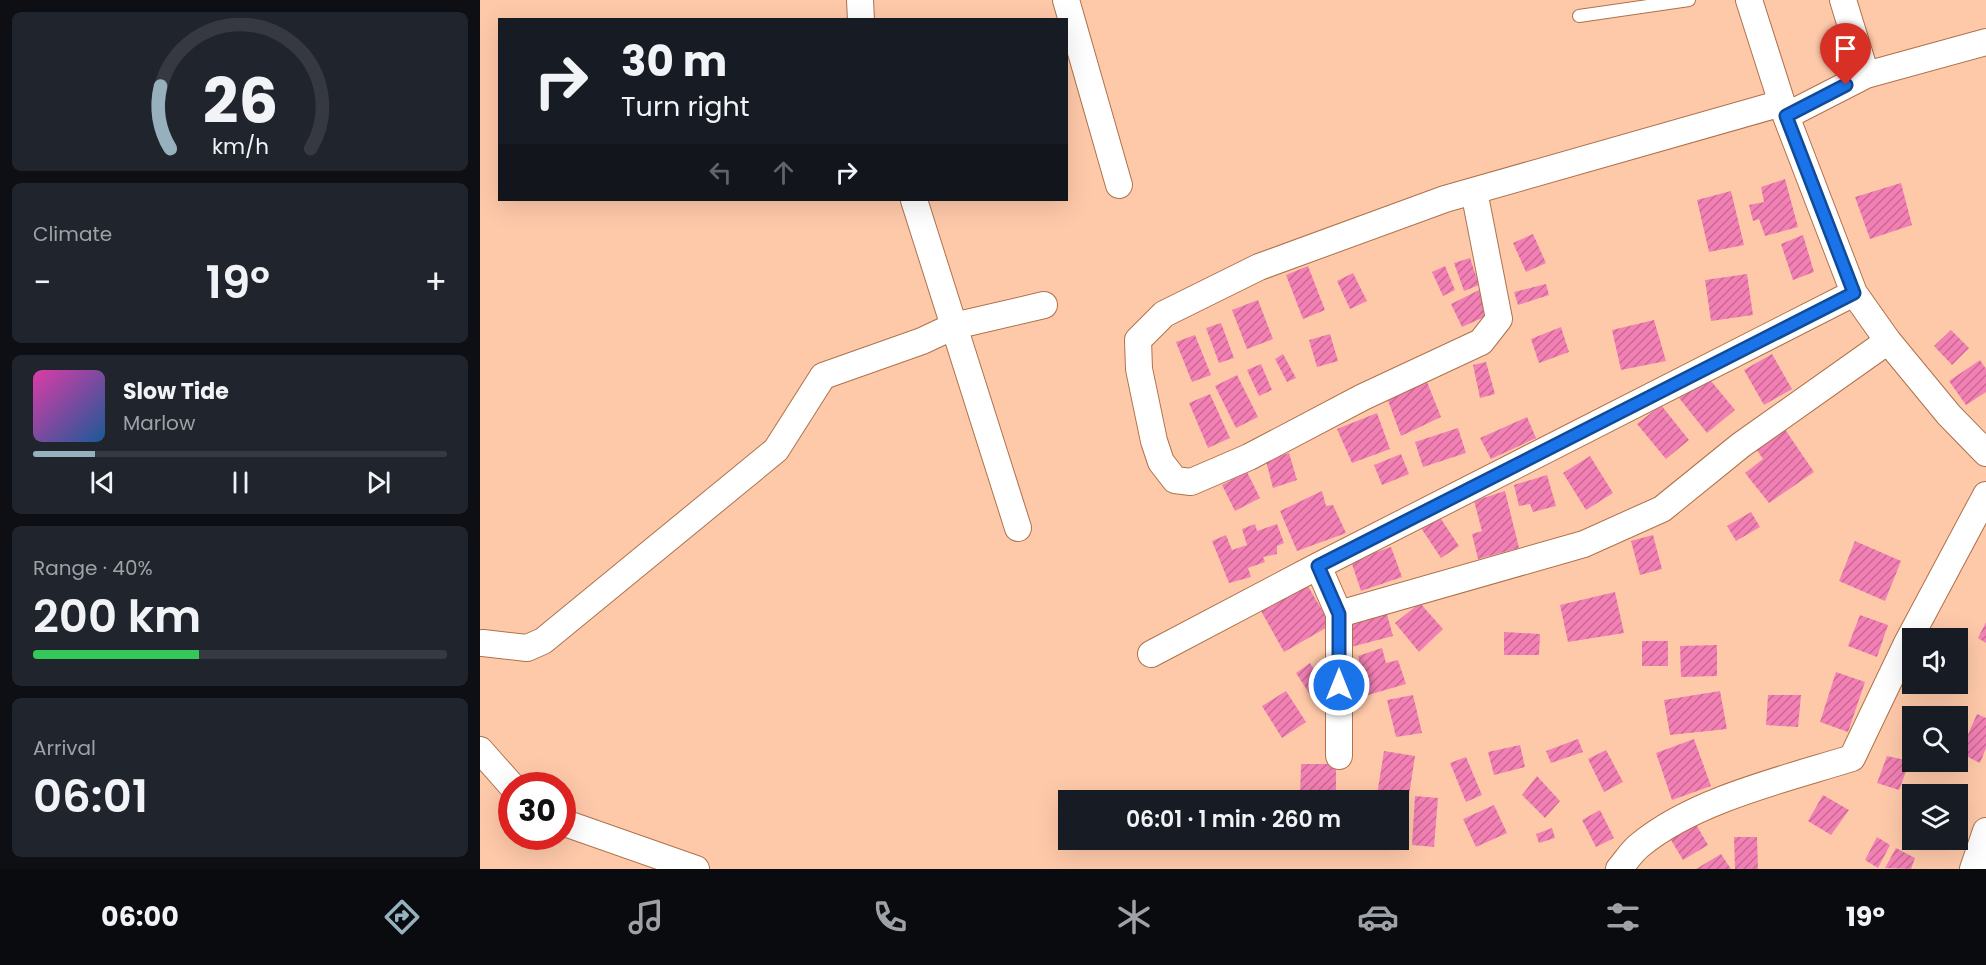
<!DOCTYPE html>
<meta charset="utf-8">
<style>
body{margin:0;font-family:Poppins,sans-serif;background:#20242c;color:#f1f3f6;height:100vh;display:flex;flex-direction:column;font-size:22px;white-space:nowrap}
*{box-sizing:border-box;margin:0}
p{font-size:20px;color:#9ea1a6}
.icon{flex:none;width:33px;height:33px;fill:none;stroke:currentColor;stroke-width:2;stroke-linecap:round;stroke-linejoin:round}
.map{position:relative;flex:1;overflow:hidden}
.panel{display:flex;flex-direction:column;gap:12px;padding:12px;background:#0d0f14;width:480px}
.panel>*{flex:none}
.banner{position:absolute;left:18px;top:18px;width:570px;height:183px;border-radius:0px;box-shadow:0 6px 24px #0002;background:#171b24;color:#f1f3f6;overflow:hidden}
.fabs{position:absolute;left:1422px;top:628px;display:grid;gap:12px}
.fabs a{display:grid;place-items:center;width:66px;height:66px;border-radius:0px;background:#171b24;box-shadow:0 6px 24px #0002;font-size:30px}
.speed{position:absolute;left:18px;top:772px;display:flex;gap:12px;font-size:30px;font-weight:700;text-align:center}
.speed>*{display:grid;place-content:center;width:78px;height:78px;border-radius:50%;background:#171b24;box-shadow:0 6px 24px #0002;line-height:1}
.speed .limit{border:9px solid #d22;background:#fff;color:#111}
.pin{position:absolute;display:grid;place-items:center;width:51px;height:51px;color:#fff;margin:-62px -26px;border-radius:50% 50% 50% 0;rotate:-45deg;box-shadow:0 0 6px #0007}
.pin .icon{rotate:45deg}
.me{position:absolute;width:66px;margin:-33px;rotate:0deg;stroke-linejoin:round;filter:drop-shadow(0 0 4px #0008)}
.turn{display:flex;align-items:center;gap:21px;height:126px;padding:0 24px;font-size:27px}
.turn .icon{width:78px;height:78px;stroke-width:2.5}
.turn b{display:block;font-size:42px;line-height:51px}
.lanes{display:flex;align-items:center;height:57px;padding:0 24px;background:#0003;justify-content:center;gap:30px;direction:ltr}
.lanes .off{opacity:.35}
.big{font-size:45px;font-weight:600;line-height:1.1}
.panel .widget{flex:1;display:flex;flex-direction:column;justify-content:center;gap:9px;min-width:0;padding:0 21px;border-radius:9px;background:#20242c}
.panel .dial{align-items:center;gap:0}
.dial svg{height:156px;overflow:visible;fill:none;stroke:#363941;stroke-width:7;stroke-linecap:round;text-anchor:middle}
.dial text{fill:#f1f3f6;stroke:none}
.song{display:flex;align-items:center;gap:18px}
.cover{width:72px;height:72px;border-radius:9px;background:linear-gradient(135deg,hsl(320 70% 55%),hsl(210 70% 35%))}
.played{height:6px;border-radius:3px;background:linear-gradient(90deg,#97b0be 15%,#363941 15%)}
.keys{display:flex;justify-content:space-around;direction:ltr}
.heat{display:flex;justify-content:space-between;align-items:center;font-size:33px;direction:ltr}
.charge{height:9px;border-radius:4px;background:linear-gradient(90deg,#34c759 40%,#363941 0)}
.trip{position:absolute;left:578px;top:790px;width:351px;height:60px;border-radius:0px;background:#171b24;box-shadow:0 6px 24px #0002;font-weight:600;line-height:60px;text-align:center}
.menu{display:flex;height:96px;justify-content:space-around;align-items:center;background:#090b0e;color:#9ea1a6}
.menu .icon{width:42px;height:42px}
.menu .active{color:#97b0be}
.menu b{font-size:27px;color:#f1f3f6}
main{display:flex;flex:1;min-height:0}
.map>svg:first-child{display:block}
.building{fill:url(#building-hatch)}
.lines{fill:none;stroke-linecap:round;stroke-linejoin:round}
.lane-casing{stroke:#ae724b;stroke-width:14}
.street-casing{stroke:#ae724b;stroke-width:28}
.lane{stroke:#fff;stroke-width:12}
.street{stroke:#fff;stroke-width:26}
.route-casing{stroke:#114b97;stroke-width:15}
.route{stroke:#1a73e8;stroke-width:10}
</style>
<main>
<section class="panel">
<div class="widget dial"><svg viewBox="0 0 100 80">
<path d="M14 69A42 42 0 1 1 86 69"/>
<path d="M14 69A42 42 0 0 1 9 37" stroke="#97b0be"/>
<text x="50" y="56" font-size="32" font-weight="700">26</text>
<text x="50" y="72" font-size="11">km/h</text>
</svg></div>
<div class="widget"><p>Climate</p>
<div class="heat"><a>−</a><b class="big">19°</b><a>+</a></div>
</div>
<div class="widget">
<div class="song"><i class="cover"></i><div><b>Slow Tide</b><p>Marlow</p></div></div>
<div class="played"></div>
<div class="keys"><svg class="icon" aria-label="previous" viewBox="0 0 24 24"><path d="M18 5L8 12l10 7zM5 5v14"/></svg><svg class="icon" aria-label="pause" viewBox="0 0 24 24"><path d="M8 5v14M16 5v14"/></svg><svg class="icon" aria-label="next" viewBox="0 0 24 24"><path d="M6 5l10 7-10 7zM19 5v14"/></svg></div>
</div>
<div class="widget"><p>Range · 40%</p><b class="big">200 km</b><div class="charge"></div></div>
<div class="widget"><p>Arrival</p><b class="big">06:01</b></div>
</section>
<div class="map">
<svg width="1506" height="869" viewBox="0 0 1506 869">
<defs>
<pattern id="building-hatch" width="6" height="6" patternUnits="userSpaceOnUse" patternTransform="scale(1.5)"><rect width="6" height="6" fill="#f380b4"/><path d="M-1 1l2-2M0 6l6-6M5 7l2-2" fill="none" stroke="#c76992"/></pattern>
</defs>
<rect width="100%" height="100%" fill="#fec9a9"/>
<path class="building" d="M 1305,179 L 1318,227 L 1285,236 L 1279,219 L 1273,221 L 1269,205 L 1284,202 L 1281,187 Z
M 1421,183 L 1432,225 L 1390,239 L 1375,197 Z
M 1251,191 L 1264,245 L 1229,252 L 1217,200 Z
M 1053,234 L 1066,263 L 1046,272 L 1033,243 Z
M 1323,235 L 1334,272 L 1313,280 L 1301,244 Z
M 990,258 L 999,285 L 984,291 L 974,263 Z
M 828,266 L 845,310 L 823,319 L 806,275 Z
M 965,266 L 975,290 L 963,296 L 952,272 Z
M 873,273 L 887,301 L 870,309 L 857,281 Z
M 1267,274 L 1273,315 L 1231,321 L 1225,280 Z
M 1066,284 L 1069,295 L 1038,305 L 1034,292 Z
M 1001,289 L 1013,313 L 982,327 L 971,304 Z
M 778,300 L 793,339 L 767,349 L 752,310 Z
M 1174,320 L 1186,361 L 1141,370 L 1132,330 Z
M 741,323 L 754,358 L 739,363 L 726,328 Z
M 1081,327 L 1089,352 L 1059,363 L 1051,339 Z
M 1471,330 L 1489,348 L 1472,365 L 1454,346 Z
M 850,334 L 858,361 L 837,367 L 829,340 Z
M 715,335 L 731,375 L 712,382 L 696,342 Z
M 803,354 L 816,378 L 807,382 L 795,359 Z
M 1292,354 L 1312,389 L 1284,405 L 1264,370 Z
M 1500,360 L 1506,369 L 1506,392 L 1486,405 L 1469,381 Z
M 1006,362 L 1015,394 L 1000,398 L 993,365 Z
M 781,364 L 792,390 L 779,396 L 767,370 Z
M 757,375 L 778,417 L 756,428 L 735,386 Z
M 1227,376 L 1255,410 L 1227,433 L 1199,398 Z
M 945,377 L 961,417 L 921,436 L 906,395 Z
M 730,394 L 750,438 L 728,448 L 709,403 Z
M 1181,405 L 1209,440 L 1186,459 L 1157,424 Z
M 897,413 L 910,449 L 872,463 L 857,429 Z
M 1047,417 L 1056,438 L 1011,459 L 1000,438 Z
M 1302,425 L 1334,472 L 1289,503 L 1265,473 L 1283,459 L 1272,443 Z
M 978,428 L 986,453 L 943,467 L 935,442 Z
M 809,453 L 817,480 L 793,488 L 786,461 Z
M 921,454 L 929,474 L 902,485 L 894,465 Z
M 1110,456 L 1133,493 L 1106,510 L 1083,473 Z
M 767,472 L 780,498 L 755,511 L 742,485 Z
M 1067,475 L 1076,506 L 1053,512 L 1050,504 L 1039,506 L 1034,485 Z
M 842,491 L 846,506 L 853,505 L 866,533 L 817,551 L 800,511 Z
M 1025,491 L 1039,548 L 998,559 L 992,534 L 1002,531 L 994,501 Z
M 1271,512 L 1280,527 L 1256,541 L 1247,526 Z
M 959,516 L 979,546 L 961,558 L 941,528 Z
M 775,524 L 777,531 L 797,524 L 804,543 L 797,546 L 797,554 L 783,557 L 785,562 L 768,568 L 771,577 L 749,583 L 732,541 L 746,535 L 752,550 L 767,545 L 762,529 Z
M 1173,535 L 1182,569 L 1160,575 L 1151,541 Z
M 1375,541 L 1421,561 L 1405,601 L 1359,581 Z
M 911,547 L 922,577 L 881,591 L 871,561 Z
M 826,583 L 851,625 L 804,652 L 781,611 Z
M 1135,592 L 1144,633 L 1088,642 L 1080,605 Z
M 940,603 L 963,629 L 939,652 L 915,623 Z
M 906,611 L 913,636 L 871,647 L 866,620 Z
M 1380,615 L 1408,625 L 1397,657 L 1368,646 Z
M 1506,622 L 1506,643 L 1498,638 Z
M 1024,632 L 1060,634 L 1059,655 L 1024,655 Z
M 1162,641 L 1188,641 L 1188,666 L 1162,666 Z
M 1237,645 L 1237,676 L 1201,677 L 1200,646 Z
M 902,648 L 906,663 L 918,660 L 926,684 L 888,695 L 878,656 Z
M 830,663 L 843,683 L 829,693 L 816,673 Z
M 1356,672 L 1385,682 L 1368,732 L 1340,722 Z
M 806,691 L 826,722 L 802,738 L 782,706 Z
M 1240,691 L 1247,729 L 1190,735 L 1184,700 Z
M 933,695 L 942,733 L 916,737 L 907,700 Z
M 1288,695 L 1321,695 L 1318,727 L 1286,725 Z
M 1497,714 L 1506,718 L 1506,748 L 1500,763 L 1480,753 Z
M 1098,739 L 1103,752 L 1071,763 L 1066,751 Z
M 1214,739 L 1231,786 L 1192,800 L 1176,753 Z
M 1040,745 L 1045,767 L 1014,775 L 1008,752 Z
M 1126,750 L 1143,782 L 1124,792 L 1108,759 Z
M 904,751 L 935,756 L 928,802 L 897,795 Z
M 1407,756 L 1430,761 L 1419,790 L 1397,783 Z
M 986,757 L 1002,795 L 986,802 L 970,763 Z
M 821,764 L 856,764 L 856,797 L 820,797 Z
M 1057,776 L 1080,801 L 1065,818 L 1042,795 Z
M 1343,795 L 1369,810 L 1351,835 L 1328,821 Z
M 935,796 L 958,798 L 954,847 L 932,845 Z
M 1014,805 L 1027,833 L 996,847 L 983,819 Z
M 1120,810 L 1134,838 L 1116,847 L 1102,820 Z
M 1214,821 L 1228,845 L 1203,860 L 1188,835 Z
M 1072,828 L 1075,838 L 1059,843 L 1056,834 Z
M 1254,837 L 1277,837 L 1278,869 L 1255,869 Z
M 1397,837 L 1410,845 L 1398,868 L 1385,860 Z
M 826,840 L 849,840 L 842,850 Z
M 1416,848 L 1435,858 L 1431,869 L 1405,868 Z
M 1241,854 L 1251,869 L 1216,869 Z"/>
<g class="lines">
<defs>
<path id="lane" d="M 1099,16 L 1209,0"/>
<path id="street" d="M 380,0 L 381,20
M 586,0 L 639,185
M 1269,0 L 1306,116 L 1386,75 L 1506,42
M 1363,0 L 1386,75
M 994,191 L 1019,319 L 1001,342 L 883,397 L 769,457 L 711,482 L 695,480 L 681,462 L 674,441 L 659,369 L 658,340 L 684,314 L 779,267 L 965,199 L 1302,103
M 434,200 L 538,528
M 1408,341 L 1469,415 L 1506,453
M 838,566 L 859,614
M 3,643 L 47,648 L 63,641 L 296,450 L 343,376 L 442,341 L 474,326 L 564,305
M 671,654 L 838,566 L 1374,293
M 0,750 L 32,786
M 859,756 L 859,614 L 1104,544 L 1182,509 L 1261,445 L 1408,341 L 1374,293 L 1306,116
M 82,822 L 216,869
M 1139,869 C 1146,861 1152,851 1160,845 C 1214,800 1305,779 1372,758 L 1427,643 L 1506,495
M 1493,869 L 1506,831"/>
</defs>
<use href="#lane" class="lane-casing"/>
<use href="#street" class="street-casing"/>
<use href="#lane" class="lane"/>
<use href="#street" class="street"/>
</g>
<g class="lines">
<defs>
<path id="route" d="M 859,685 L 859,614 L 838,566 L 1374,293 L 1306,116 L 1366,85"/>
</defs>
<use href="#route" class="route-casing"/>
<use href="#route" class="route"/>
</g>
</svg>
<div class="fabs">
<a><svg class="icon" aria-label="sound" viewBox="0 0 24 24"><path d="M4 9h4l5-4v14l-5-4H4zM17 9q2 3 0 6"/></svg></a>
<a><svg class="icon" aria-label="search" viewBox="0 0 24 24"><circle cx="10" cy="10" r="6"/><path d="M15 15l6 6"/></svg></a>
<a><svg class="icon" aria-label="layers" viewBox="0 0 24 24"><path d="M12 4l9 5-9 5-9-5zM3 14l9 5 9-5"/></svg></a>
</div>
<div class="speed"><div class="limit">30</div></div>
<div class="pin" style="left:1366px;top:85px;background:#d93025"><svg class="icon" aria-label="arrive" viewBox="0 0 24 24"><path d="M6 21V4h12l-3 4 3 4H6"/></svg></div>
<svg class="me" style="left:859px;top:685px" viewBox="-20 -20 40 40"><circle r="17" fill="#1a73e8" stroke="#fff" stroke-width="3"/><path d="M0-11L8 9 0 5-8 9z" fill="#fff"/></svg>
<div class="trip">06:01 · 1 min · 260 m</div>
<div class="banner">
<div class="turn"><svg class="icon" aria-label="right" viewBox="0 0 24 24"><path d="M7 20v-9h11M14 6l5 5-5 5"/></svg><div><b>30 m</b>Turn right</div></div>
<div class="lanes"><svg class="icon off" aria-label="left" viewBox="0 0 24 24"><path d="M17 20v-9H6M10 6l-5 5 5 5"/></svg><svg class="icon off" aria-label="ahead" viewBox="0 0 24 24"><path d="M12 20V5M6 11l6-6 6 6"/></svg><svg class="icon" aria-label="right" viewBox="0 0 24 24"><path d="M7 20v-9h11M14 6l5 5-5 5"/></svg></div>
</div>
</div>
</main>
<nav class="menu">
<b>06:00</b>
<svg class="icon active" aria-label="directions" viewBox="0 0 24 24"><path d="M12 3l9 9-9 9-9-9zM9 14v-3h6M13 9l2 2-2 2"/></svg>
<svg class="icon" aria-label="music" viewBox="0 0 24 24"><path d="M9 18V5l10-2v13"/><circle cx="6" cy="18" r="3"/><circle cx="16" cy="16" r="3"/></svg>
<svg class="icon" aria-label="phone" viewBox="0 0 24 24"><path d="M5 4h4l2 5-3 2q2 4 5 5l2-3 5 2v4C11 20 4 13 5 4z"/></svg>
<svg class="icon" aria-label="climate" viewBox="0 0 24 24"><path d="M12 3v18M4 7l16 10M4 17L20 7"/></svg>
<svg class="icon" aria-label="car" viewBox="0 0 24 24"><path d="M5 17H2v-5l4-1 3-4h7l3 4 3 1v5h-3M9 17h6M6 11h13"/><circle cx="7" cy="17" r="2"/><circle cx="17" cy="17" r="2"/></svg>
<svg class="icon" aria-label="filters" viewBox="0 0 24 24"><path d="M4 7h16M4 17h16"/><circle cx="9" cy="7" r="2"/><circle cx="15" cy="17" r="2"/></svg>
<b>19°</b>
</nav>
